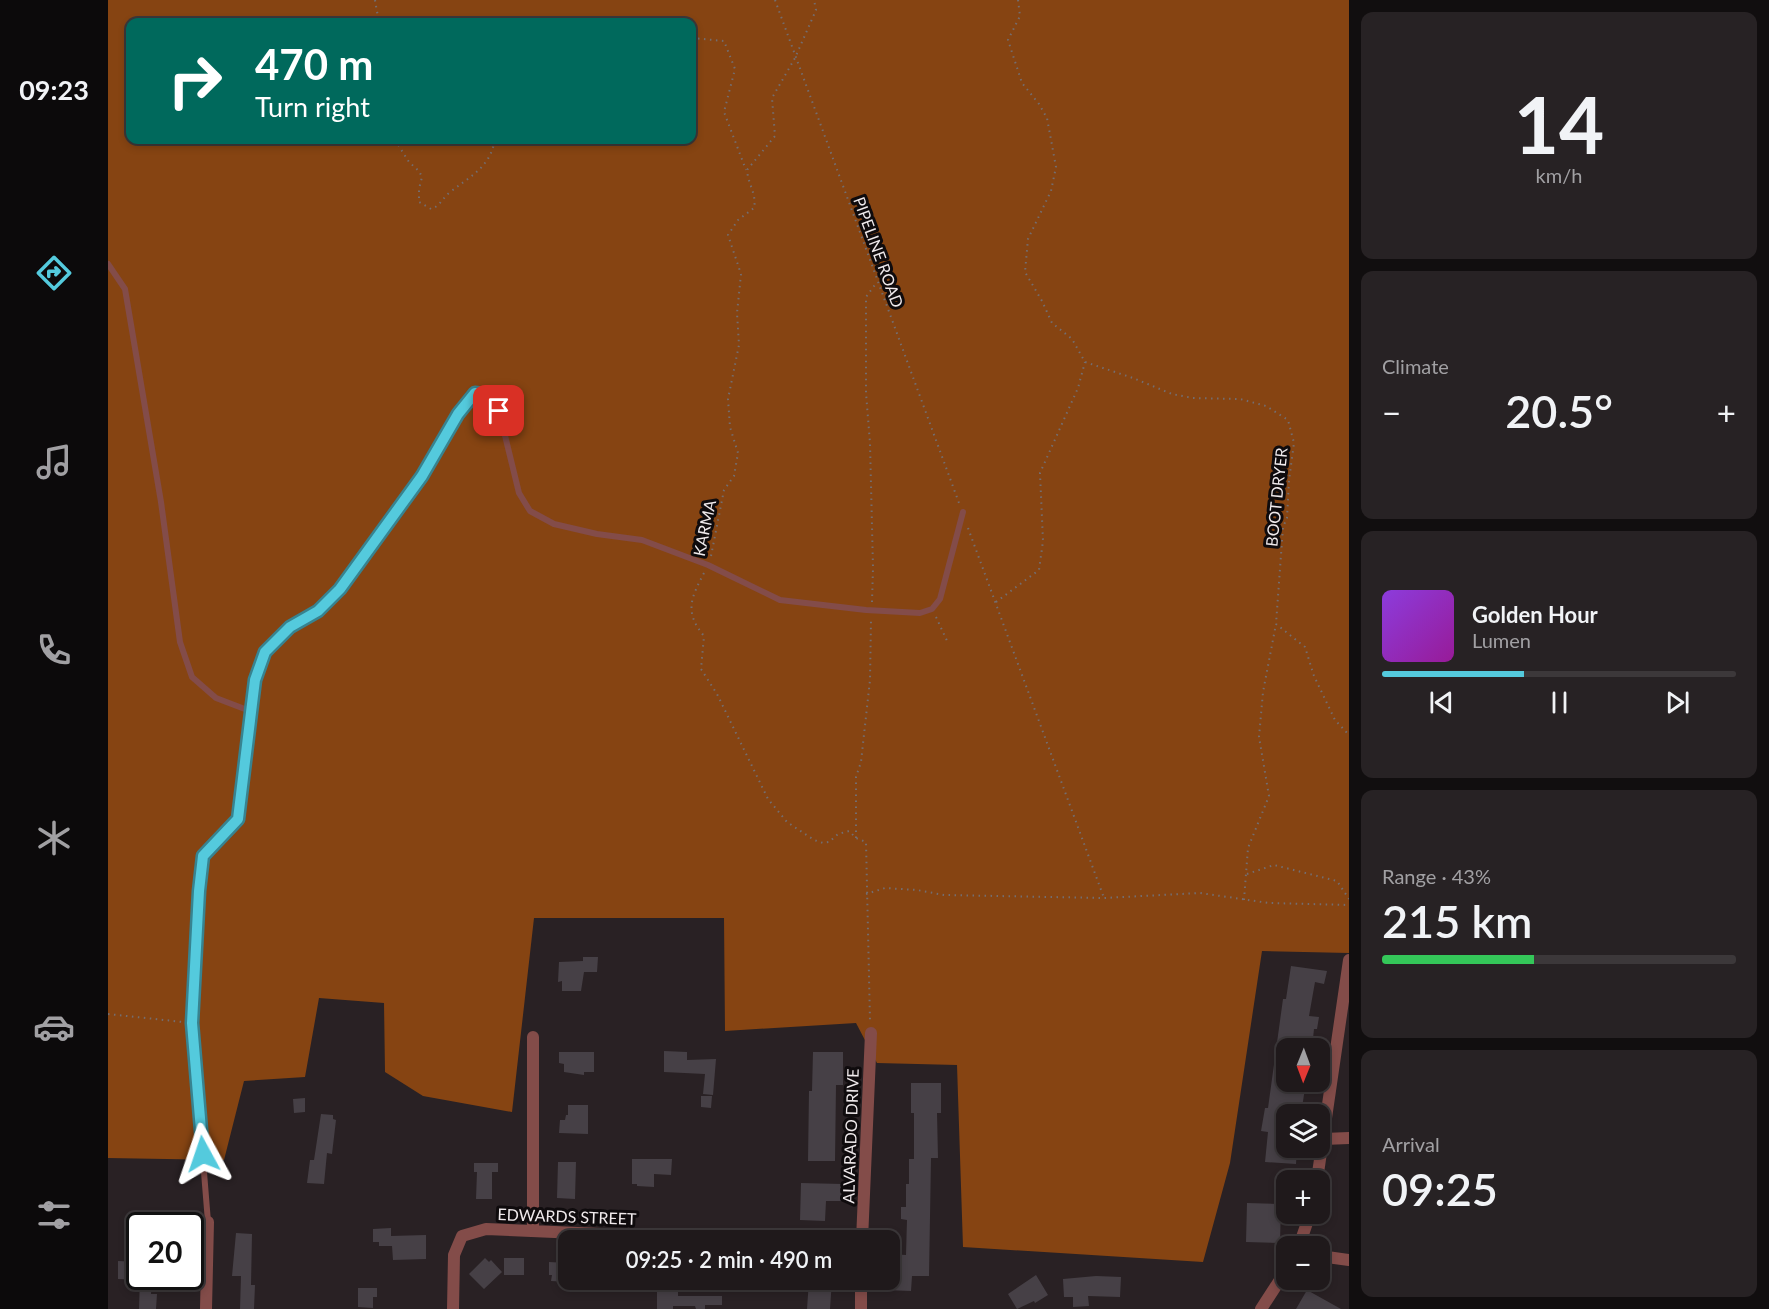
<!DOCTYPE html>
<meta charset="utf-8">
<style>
body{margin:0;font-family:Lato,sans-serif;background:#272224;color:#f1f3f6;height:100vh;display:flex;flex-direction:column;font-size:22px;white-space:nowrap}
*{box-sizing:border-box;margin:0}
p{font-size:20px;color:#a1a0a3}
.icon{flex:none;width:33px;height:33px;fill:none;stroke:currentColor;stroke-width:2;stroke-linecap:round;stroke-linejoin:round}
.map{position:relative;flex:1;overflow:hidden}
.drawer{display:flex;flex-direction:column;gap:12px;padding:12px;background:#110e0f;width:420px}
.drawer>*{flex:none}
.banner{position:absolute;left:18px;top:18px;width:570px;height:126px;border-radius:12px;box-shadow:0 3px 9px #0003,0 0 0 2px #3c383a;background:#00695c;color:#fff;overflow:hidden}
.needle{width:39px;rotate:181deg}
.tools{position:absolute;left:1168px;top:1038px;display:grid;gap:12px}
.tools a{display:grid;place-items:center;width:54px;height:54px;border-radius:12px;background:#1f191b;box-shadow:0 3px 9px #0003,0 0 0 2px #3c383a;font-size:30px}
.speed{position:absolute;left:18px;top:1212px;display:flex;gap:12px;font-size:30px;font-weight:700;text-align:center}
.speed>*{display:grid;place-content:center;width:78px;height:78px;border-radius:50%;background:#1f191b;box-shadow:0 3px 9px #0003,0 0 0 2px #3c383a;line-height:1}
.speed .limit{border:3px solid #111;border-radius:9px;background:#fff;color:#111}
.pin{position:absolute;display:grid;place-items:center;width:51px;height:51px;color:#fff;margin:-26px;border-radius:12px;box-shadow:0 3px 9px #0006}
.me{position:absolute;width:66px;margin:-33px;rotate:355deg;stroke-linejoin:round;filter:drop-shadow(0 0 4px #0008)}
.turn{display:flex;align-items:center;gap:21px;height:126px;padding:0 30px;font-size:27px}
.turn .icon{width:78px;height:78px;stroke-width:2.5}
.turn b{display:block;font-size:42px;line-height:51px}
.big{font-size:45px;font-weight:600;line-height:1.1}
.drawer .widget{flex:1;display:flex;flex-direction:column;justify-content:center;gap:9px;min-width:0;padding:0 21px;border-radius:12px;background:#272224}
.drawer .dial{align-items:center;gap:0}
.dial b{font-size:78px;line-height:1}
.song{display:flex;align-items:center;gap:18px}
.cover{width:72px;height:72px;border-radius:9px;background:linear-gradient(135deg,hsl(270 70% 55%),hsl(300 70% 35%))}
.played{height:6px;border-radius:3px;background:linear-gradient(90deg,#54cadd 40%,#3c383a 40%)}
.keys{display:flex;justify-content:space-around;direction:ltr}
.heat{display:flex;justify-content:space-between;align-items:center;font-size:33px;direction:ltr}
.charge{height:9px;border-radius:4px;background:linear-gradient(90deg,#34c759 43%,#3c383a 0)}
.trip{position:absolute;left:450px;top:1230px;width:342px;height:60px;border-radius:12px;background:#1f191b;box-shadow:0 3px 9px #0003,0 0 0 2px #3c383a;font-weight:600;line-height:60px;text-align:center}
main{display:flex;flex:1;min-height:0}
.dock{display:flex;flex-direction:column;width:108px;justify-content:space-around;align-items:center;background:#0c0a0b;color:#a1a0a3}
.dock .icon{width:42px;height:42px}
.dock .current{color:#54cadd}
.dock b{font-size:27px;color:#f1f3f6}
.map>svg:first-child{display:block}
.forest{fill:#864412;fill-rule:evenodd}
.building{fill:#464046}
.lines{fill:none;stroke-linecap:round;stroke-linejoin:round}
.path{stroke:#746d6f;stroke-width:2;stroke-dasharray:1.5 4.5;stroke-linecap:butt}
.service{stroke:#834c49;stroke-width:6}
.minor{stroke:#834c49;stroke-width:12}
.route-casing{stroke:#378390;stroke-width:15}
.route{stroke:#54cadd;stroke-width:10}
.labels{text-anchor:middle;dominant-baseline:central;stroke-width:6;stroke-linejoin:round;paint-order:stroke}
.street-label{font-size:16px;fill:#f0eaec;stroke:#0f0b0d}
</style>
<main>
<nav class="dock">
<b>09:23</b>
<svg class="icon current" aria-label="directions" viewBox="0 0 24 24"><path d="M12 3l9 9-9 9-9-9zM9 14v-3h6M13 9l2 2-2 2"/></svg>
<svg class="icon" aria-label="music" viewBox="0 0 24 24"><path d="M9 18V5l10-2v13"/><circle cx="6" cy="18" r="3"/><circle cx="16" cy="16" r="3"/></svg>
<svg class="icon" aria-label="phone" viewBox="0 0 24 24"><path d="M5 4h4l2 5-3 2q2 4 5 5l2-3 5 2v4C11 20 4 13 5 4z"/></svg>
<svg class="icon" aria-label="climate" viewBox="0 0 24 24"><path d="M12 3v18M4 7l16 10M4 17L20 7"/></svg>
<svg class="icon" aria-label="car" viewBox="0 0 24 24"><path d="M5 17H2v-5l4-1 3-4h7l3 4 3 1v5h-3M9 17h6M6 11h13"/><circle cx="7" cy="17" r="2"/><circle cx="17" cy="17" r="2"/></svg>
<svg class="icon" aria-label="filters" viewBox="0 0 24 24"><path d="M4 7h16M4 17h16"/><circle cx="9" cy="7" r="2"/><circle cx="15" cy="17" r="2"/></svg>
</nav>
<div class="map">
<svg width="1241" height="1309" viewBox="0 0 1241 1309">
<rect width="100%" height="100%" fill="#292124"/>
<path class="forest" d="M 0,0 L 1241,0 L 1241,953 L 1154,951 L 1122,1163 L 1095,1262 L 855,1247 L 849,1065 L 769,1063 L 748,1023 L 617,1031 L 616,918 L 426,918 L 404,1112 L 315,1096 L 277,1072 L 276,1003 L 211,998 L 197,1077 L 136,1081 L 116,1160 L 0,1158 ZM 22,22 L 584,22 L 584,140 L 22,140 Z"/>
<path class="building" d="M 475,957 L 490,957 L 489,972 L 476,972 L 473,991 L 454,991 L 454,981 L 450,982 L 451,962 L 475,961 Z
M 1183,966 L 1219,971 L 1216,984 L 1207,982 L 1201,1016 L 1211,1017 L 1209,1029 L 1206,1029 L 1204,1048 L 1179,1048 L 1179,1082 L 1198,1082 L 1193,1114 L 1179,1114 L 1179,1148 L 1189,1148 L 1188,1164 L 1157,1162 L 1160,1132 L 1153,1131 L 1157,1108 L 1160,1108 L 1175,999 L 1178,999 Z
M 556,1051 L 579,1052 L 579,1060 L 608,1059 L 605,1095 L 595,1094 L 597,1074 L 556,1072 Z
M 451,1052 L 486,1052 L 486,1072 L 476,1072 L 476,1075 L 456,1072 L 456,1064 L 451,1063 Z
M 705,1052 L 735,1052 L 735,1085 L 728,1085 L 727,1161 L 700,1161 L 701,1091 L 704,1091 Z
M 803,1083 L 833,1083 L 833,1113 L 829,1113 L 830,1158 L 823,1158 L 821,1276 L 804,1276 L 803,1291 L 776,1290 L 776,1280 L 782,1280 L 782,1254 L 798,1255 L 799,1220 L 793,1219 L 793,1207 L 798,1207 L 798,1184 L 801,1184 L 801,1159 L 806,1159 L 806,1113 L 803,1113 Z
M 593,1096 L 604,1096 L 603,1108 L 593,1107 Z
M 197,1098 L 197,1112 L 186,1113 L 185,1099 Z
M 460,1105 L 480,1105 L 480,1134 L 451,1133 L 452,1120 L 457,1120 L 458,1115 L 460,1115 Z
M 213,1114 L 225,1115 L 225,1119 L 228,1120 L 224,1154 L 219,1153 L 216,1184 L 199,1183 L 202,1160 L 206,1160 Z
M 524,1159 L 564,1159 L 563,1175 L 546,1174 L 546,1187 L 529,1186 L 529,1184 L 524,1184 Z
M 450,1162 L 468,1162 L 467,1199 L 449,1198 Z
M 366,1163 L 390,1163 L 390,1172 L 384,1172 L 384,1199 L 368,1199 L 369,1172 L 366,1172 Z
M 693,1183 L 734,1184 L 733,1201 L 718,1201 L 717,1221 L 692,1220 Z
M 1139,1203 L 1173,1204 L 1172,1243 L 1138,1242 Z
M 283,1228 L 283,1236 L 318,1235 L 318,1259 L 285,1260 L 284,1246 L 271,1246 L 271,1242 L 265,1242 L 265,1229 Z
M 128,1233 L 144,1234 L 143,1285 L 147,1285 L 146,1309 L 132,1309 L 133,1276 L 124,1276 Z
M 377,1258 L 381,1262 L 383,1260 L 394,1272 L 376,1289 L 361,1274 Z
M 396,1258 L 416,1258 L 416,1275 L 396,1275 Z
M 10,1261 L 32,1262 L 32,1280 L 10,1279 Z
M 441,1262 L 460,1263 L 460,1282 L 443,1281 L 444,1275 L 441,1275 Z
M 928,1275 L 940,1295 L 927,1303 L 926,1301 L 909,1309 L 900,1294 Z
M 32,1276 L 44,1276 L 43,1294 L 49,1294 L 48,1309 L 31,1309 Z
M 988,1276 L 1013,1277 L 1012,1297 L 980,1296 L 981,1306 L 965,1307 L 965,1297 L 956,1297 L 955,1279 Z
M 701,1280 L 724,1280 L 722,1309 L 699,1309 Z
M 552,1285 L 570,1285 L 570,1296 L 614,1296 L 614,1305 L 597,1305 L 597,1309 L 588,1309 L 587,1306 L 565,1306 L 565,1309 L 549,1309 L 549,1292 L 552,1290 Z
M 250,1288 L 269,1288 L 269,1297 L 265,1297 L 265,1308 L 250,1307 Z
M 1199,1290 L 1233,1309 L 1188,1309 Z"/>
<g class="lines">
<path class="path" d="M 267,0 L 269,12 L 274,22
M 667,0 L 851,503
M 910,0 L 912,16 L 900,40 L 914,83 L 931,104 L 939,118 L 948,167 L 943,191 L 920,239 L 917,272 L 934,301 L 944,323 L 964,339 L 977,362 L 1025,378 L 1064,394 L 1085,398 L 1132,399 L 1158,406 L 1180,420 L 1186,443 L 1181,480 L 1179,518 L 1175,527 L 1168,624 L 1197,647 L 1206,676 L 1227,720 L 1241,735
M 584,38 L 616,41 L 627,69 L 616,112 L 638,170
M 287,140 L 301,162 L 311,171 L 314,177 L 311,189 L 311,202 L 323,209 C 332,206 334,199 341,193 C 362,176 381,169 387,140
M 860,528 L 996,898
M 603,556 L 616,490 L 626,476 L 630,453 L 622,427 L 620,399 L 631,345 L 629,313 L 633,274 L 620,235 L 630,220 L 646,208 C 649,195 640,184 639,170 L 667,136 L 664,98 L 687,58 L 708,10 L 706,0
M 596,573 C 583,598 576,612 596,636 L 593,669 L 609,694 L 660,799 L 679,822 L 706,840 L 715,843 L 721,842 L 730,834 L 741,831 L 748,838 L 758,842 L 762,1021
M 764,602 L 765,568 L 762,443 L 758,393 L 758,297 L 769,282
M 888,602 L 931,570 L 935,541 L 932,473 L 970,388 L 977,362
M 828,617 L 840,643
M 748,838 L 748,777 L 753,762 L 762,680 L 763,620
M 1139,874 L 1166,865 L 1229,881 L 1241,899
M 758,894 L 777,888 L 809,890 L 836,895 L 996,898 L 1092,893 L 1161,903 L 1241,905
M 1136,900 L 1140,848 L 1161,796 L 1151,737 L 1155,692 L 1168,624
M 0,1014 L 75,1022
M 575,1237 L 638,1239"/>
<path class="service" d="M 0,264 L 17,289 L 53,502 L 72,642 L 84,677 L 108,698 L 142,711
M 100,1222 L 84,1023 L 91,891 L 95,856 L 130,819 L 147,680 L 157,652 L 182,627 L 210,611 L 232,589 L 314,476 L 350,414 L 367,393 C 384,394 385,396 391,411 L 411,493 L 422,511 L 446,524 L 489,534 L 534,540 L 600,565 L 672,600 L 758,610 L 812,613 L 824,609 L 832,599 L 855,512"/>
<path class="minor" d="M 1216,1139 L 1241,1138
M 1209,1180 L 1241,960
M 425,1231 L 425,1037
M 650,1240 L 666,1240
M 754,1240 L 763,1033
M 1191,1246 L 1202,1214
M 1212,1256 L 1241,1260
M 98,1309 L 100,1222
M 345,1309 L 346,1255 L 354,1236 L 378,1229 L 563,1237
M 753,1309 L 753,1280
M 1153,1309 L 1179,1269"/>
</g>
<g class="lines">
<defs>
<path id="route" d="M 95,1154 L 84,1023 L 91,891 L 95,856 L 130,819 L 145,696 L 147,680 L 157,652 L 182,627 L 210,611 L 232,589 L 314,476 L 350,414 L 367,393 C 384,394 385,396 391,411"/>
</defs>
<use href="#route" class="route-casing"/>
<use href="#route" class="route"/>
</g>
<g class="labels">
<g class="street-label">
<text transform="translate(771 252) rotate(70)">PIPELINE ROAD</text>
<text transform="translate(1168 497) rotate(-84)">BOOT DRYER</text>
<text transform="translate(596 528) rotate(-78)">KARMA</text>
<text transform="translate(742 1136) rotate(-88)">ALVARADO DRIVE</text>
<text transform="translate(459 1216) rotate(2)">EDWARDS STREET</text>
</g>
</g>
</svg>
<div class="tools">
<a><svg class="needle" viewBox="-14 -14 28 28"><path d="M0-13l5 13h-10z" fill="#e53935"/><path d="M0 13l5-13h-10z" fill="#a1a0a3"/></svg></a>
<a><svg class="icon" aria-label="layers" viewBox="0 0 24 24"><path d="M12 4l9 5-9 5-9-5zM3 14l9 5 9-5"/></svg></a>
<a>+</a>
<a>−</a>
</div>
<div class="speed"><div class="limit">20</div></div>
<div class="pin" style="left:391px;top:411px;background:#d93025"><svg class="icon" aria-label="arrive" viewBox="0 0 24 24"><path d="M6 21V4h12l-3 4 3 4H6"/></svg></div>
<svg class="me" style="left:95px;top:1154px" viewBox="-20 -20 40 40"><path d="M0-17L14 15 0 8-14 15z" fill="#54cadd" stroke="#fff" stroke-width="4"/></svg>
<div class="trip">09:25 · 2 min · 490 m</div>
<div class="banner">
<div class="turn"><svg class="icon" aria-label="right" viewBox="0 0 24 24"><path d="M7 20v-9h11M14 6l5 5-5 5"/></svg><div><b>470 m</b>Turn right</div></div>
</div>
</div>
<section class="drawer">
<div class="widget dial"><b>14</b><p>km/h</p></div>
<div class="widget"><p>Climate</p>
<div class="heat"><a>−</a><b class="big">20.5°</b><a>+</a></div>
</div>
<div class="widget">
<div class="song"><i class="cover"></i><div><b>Golden Hour</b><p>Lumen</p></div></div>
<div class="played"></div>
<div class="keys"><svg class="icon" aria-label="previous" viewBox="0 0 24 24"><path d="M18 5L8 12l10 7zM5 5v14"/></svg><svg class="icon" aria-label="pause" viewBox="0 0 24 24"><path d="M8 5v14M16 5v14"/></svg><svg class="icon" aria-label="next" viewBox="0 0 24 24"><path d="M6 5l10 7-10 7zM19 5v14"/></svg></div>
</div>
<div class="widget"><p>Range · 43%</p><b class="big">215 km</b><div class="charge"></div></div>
<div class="widget"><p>Arrival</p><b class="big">09:25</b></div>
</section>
</main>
